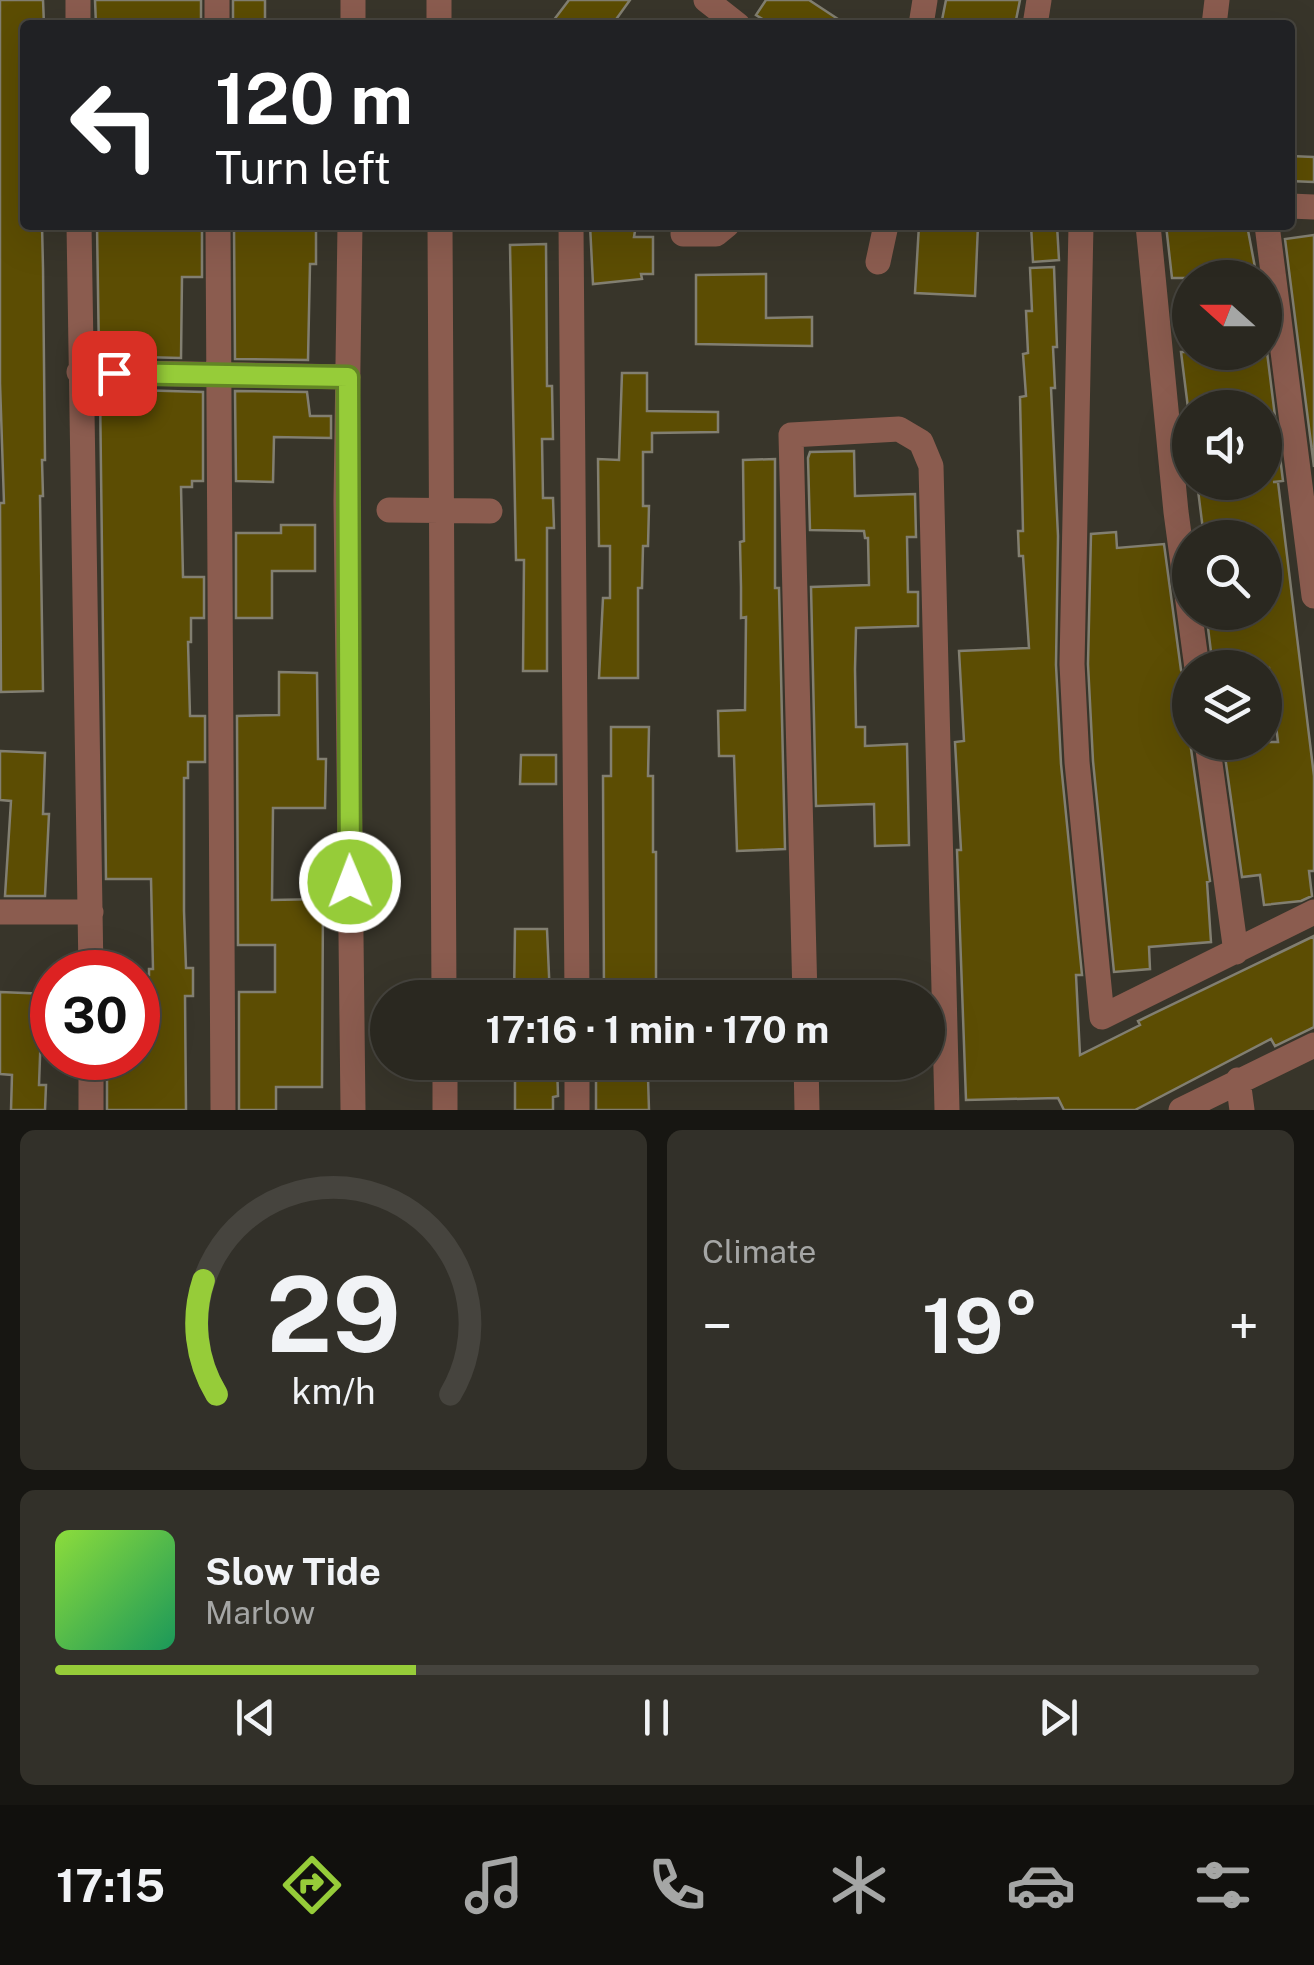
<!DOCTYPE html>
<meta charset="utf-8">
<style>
body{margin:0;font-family:"Public Sans",sans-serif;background:#323029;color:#f1f3f6;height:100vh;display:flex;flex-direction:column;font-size:38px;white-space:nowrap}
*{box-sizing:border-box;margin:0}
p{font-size:32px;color:#a5a6a5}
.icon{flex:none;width:55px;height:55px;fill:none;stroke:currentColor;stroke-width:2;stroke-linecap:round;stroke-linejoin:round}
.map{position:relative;height:1110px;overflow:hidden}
.drawer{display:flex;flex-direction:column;gap:20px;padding:20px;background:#171612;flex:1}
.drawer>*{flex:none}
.top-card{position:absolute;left:20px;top:20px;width:1275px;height:210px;border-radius:10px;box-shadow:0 10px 40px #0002,0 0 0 2px #46443e;background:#202124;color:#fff;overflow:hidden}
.needle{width:65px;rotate:291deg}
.fabs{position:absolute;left:1172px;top:260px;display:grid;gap:20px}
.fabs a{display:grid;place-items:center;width:110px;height:110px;border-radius:50%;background:#2a2820;box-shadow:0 10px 40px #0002,0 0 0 2px #46443e;font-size:50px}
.speed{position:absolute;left:30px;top:950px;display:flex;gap:20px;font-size:50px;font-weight:700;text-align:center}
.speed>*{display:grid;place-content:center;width:130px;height:130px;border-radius:50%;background:#2a2820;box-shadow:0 10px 40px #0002,0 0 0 2px #46443e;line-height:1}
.speed .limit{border:15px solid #d22;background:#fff;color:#111}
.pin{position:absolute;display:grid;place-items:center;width:85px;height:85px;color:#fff;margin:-42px;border-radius:20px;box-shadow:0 5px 15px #0006}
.me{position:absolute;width:110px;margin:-55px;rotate:359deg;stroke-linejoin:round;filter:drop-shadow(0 0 8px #0008)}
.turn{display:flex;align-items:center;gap:35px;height:210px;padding:0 30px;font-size:45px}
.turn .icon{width:130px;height:130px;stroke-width:2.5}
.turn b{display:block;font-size:70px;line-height:85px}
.big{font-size:75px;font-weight:700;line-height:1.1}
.drawer .tile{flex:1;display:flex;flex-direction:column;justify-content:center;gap:15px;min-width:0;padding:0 35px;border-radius:15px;background:#323029}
.drawer .dial{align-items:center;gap:0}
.dial svg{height:260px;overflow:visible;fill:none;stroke:#46443e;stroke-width:7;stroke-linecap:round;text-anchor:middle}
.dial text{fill:#f1f3f6;stroke:none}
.song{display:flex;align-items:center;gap:30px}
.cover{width:120px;height:120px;border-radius:15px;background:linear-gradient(135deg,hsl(90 70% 55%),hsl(150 70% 35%))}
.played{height:10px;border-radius:5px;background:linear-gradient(90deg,#96cc39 30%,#46443e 30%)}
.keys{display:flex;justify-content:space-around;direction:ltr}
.heat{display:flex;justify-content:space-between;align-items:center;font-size:55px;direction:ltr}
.drawer .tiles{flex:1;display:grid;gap:20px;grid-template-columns:1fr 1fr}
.tile:last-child{grid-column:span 2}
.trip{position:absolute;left:370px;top:980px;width:575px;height:100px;border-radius:50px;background:#2a2820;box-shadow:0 10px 40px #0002,0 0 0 2px #46443e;font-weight:700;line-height:100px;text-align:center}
.tabs{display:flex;height:160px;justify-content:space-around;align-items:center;background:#11100d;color:#a5a6a5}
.tabs .icon{width:70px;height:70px}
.tabs .active{color:#96cc39}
.tabs b{font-size:45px;color:#f1f3f6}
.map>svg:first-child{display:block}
.building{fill:#5c4d03;stroke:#827f71;stroke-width:2.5}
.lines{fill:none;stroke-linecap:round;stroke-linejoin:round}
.minor{stroke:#8b5c4f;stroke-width:25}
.route-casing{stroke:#628525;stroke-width:25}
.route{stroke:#96cc39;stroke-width:18}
</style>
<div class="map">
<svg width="1314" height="1110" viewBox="0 0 1314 1110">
<rect width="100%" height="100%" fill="#38352a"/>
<path class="building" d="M 0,0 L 43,0 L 44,25 L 25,25 L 25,225 L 42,225 L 43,268 L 45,460 L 42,460 L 43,496 L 40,496 L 43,691 L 1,692 L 0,503 L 4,503 L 0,383 Z
M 95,0 L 201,0 L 201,25 L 96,25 Z
M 233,0 L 265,0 L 265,25 L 233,25 Z
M 569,0 L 630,0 L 612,25 L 550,25 Z
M 766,0 L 809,0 L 847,25 L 772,25 L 756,15 Z
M 946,0 L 1020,0 L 1015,25 L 941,25 Z
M 1290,156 L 1314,157 L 1314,182 L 1290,181 Z
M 97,225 L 202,225 L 202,277 L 182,277 L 181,358 L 99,356 Z
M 234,225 L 316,225 L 316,264 L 310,264 L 308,360 L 235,359 Z
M 590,225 L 636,225 L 634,237 L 653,237 L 653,274 L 641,274 L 642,279 L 593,284 Z
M 919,225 L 978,225 L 975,296 L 915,293 Z
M 1031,225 L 1057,225 L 1059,260 L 1033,262 Z
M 1166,225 L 1202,225 L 1202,229 L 1247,225 L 1257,278 L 1172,278 Z
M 1314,235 L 1314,467 L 1285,239 Z
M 546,244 L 547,386 L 552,386 L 553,439 L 542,439 L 543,498 L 553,498 L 554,528 L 547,528 L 547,671 L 523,671 L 524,560 L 516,560 L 510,245 Z
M 1054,267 L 1057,347 L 1053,347 L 1055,388 L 1051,388 L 1058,536 L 1056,665 L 1061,764 L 1082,975 L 1076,975 L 1080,1055 L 1140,1025 L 1138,1021 L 1314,936 L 1314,1027 L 1275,1046 L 1271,1039 L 1135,1110 L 1064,1110 L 1058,1098 L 966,1100 L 957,850 L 961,850 L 955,742 L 964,741 L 959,651 L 1029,648 L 1023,556 L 1019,556 L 1018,531 L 1023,531 L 1020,397 L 1026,396 L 1023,354 L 1028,353 L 1026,311 L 1032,311 L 1030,268 Z
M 766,274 L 766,318 L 812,317 L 812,346 L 696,344 L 696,275 Z
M 1181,352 L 1267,352 L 1283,481 L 1273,482 L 1278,482 L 1314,776 L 1314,871 L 1309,871 L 1312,896 L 1301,901 L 1264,905 L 1260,875 L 1242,877 L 1223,742 L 1278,742 L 1269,668 L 1213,668 L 1206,612 L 1265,612 L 1265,538 L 1204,538 L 1197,482 L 1265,482 L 1265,408 L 1188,408 Z
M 622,373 L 647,373 L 647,411 L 718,412 L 718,432 L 652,433 L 652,452 L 643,452 L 643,506 L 649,506 L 648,546 L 643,546 L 642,588 L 638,588 L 638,678 L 599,678 L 603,598 L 610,598 L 610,546 L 599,546 L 598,459 L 619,460 Z
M 100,389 L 203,392 L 203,481 L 192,481 L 192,487 L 181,487 L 183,577 L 204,577 L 204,618 L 191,618 L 191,642 L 188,642 L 190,716 L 205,716 L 205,762 L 188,762 L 188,778 L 184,778 L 184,911 L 186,968 L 193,968 L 193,996 L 185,996 L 186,1110 L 107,1110 L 107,1062 L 138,1062 L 138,975 L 149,975 L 149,969 L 153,969 L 151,879 L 106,879 Z
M 235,391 L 307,392 L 310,416 L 331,416 L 331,438 L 274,437 L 273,482 L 236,481 Z
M 854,451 L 855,496 L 915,494 L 916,537 L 907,537 L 908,592 L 918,592 L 918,626 L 856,628 L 855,669 L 856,727 L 865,727 L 865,746 L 907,744 L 909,845 L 875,846 L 874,804 L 816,806 L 811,587 L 869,585 L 868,538 L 865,538 L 864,531 L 810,530 L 808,458 L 810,452 Z
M 775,459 L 775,588 L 779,588 L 785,849 L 737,851 L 734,756 L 719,756 L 718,711 L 745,710 L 746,617 L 741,618 L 741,587 L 740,542 L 744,541 L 743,460 Z
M 281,525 L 315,525 L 315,571 L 272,571 L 272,618 L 236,618 L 236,533 L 281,533 Z
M 1116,532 L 1117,548 L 1164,544 L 1181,670 L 1190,683 L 1190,742 L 1210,881 L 1207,882 L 1211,942 L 1149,947 L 1150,969 L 1114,972 L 1093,761 L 1088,664 L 1091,534 Z
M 279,672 L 317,673 L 318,759 L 326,759 L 325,808 L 273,808 L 272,900 L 323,899 L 322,1087 L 276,1087 L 276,1110 L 239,1110 L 239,992 L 275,992 L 275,945 L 238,945 L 237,716 L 279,715 Z
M 611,727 L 649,727 L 648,776 L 653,776 L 653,852 L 656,852 L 656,998 L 604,998 L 603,776 L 611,776 Z
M 0,751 L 45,753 L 43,814 L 49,814 L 45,896 L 5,896 L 11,801 L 0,800 Z
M 521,755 L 556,755 L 556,784 L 520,784 Z
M 515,929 L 547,929 L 550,998 L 514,998 Z
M 0,992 L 49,994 L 48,1030 L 41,1030 L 39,1085 L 46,1085 L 45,1110 L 11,1110 L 12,1075 L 0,1074 Z
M 608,1062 L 639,1062 L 639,1078 L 648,1077 L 649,1110 L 596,1110 L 596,1079 L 608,1079 Z
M 515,1063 L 557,1063 L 558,1096 L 553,1097 L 553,1110 L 515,1110 Z"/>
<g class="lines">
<path class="minor" d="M 78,0 L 78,25
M 217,0 L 217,25
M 439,0 L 439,25
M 706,0 L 738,25
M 353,25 L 353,0
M 921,25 L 925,0
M 1035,25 L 1039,0
M 1214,25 L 1217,0
M 1290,206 L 1314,207
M 79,225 L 91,972
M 218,225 L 223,1110
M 350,225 L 346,501 L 353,1110
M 440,225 L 444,998
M 571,225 L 577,998
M 1081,225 L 1072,664 L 1077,762 L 1102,1017 L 1314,912
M 1148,225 L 1176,512 L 1197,668
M 1267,225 L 1314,596
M 683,234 L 716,234 L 727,225
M 878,262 L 886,225
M 79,372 L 348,377
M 389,510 L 490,511
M 1207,742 L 1236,952
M 0,912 L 91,912
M 805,998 L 791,435 L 899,429 L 921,442 L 931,466 L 947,1110
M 445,1062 L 445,1110
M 577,1062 L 577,1110
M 806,1062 L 807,1110
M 1238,1080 L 1242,1110
M 91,1110 L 91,1058
M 1181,1110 L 1314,1045"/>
</g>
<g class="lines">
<defs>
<path id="route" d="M 114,373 L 348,377 L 350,882"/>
</defs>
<use href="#route" class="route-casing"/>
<use href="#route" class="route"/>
</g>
</svg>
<div class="fabs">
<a><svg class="needle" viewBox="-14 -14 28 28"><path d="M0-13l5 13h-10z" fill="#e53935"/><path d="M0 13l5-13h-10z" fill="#a5a6a5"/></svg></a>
<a><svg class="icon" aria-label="sound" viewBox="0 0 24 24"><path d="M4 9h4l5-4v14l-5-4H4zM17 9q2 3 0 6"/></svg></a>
<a><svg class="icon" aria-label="search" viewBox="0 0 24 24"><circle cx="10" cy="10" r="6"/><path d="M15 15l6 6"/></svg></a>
<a><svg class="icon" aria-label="layers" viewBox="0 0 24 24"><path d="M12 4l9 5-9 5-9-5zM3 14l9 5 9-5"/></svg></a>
</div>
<div class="speed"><div class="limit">30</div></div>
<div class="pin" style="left:114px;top:373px;background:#d93025"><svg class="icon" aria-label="arrive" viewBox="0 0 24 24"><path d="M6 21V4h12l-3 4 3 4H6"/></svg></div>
<svg class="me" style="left:350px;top:882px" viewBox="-20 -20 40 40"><circle r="17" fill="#96cc39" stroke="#fff" stroke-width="3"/><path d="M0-11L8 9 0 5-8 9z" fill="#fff"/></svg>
<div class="trip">17:16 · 1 min · 170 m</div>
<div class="top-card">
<div class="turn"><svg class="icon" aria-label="left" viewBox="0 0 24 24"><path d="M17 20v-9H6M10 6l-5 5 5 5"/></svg><div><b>120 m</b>Turn left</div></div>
</div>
</div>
<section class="drawer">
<div class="tiles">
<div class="tile dial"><svg viewBox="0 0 100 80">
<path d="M14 69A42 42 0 1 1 86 69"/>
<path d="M14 69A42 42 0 0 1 10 34" stroke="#96cc39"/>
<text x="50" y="56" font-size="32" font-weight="700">29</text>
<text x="50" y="72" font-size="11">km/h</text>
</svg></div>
<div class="tile"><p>Climate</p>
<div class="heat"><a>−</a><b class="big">19°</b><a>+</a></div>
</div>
<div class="tile">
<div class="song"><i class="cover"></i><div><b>Slow Tide</b><p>Marlow</p></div></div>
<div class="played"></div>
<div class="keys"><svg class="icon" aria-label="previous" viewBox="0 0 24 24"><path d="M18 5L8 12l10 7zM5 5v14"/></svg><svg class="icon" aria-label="pause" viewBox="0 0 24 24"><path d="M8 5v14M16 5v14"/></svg><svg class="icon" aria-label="next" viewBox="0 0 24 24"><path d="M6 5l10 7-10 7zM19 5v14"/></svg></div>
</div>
</div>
</section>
<nav class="tabs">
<b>17:15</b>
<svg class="icon active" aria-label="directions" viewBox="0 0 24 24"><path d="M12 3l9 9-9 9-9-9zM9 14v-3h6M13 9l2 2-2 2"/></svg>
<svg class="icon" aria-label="music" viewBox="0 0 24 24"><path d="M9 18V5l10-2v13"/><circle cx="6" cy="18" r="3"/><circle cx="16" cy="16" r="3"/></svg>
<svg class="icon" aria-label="phone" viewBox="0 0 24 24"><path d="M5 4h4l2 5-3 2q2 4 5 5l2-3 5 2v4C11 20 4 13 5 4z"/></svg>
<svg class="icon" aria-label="climate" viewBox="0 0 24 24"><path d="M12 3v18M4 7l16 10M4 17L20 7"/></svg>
<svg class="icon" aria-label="car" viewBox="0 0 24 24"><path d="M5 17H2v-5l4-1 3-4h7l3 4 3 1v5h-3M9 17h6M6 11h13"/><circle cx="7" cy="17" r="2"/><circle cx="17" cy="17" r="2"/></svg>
<svg class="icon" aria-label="filters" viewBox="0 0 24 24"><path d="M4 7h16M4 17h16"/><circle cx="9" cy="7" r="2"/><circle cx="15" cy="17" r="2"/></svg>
</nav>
